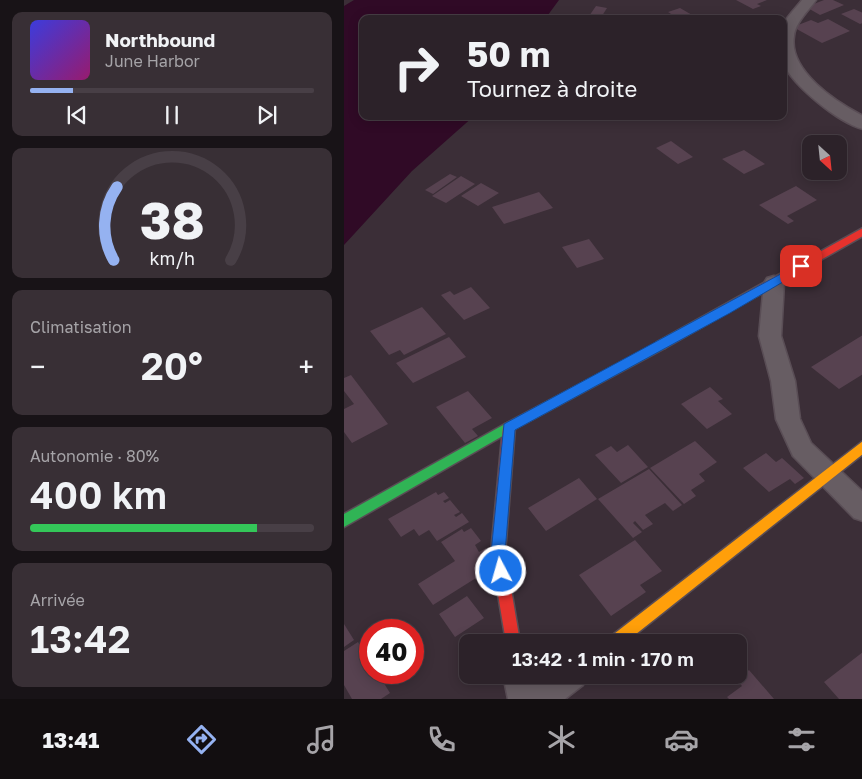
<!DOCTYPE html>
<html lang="fr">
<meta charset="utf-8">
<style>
body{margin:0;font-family:"Golos Text",sans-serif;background:#382f35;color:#f1f3f6;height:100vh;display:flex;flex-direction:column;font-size:19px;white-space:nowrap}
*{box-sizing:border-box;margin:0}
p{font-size:16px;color:#a6a4a8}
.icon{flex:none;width:28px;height:28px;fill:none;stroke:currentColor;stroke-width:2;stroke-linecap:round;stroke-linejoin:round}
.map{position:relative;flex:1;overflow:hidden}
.details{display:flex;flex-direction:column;gap:12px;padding:12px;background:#181317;width:344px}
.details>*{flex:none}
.hud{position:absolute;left:15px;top:15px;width:428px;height:105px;border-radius:10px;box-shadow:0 2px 12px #0003,0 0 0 1px #483f46;background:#2c2229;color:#f1f3f6;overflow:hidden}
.needle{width:32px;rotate:153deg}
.tools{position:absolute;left:458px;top:135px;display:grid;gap:10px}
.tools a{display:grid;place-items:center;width:45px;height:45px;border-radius:10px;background:#2c2229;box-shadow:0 2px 12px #0003,0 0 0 1px #483f46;font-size:25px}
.speed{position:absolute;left:15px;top:619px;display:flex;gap:10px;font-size:25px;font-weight:700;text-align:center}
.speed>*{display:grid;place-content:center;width:65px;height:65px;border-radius:50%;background:#2c2229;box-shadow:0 2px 12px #0003,0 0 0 1px #483f46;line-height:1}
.speed .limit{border:8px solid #d22;background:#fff;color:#111}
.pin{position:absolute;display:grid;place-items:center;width:42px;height:42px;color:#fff;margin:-21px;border-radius:10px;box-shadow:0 2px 8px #0006}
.me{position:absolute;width:55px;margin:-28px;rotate:354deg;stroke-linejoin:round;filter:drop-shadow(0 0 4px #0008)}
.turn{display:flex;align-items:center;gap:18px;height:105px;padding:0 25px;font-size:22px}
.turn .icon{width:65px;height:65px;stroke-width:2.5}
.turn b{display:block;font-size:35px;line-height:42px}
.big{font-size:38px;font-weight:600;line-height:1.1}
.details .tile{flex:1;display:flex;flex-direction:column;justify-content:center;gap:8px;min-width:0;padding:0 18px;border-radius:10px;background:#382f35}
.details .dial{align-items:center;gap:0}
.dial svg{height:130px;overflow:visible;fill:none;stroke:#483f46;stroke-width:7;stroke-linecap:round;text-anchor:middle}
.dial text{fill:#f1f3f6;stroke:none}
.song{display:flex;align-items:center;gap:15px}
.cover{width:60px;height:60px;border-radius:8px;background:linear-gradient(135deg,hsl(240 70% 55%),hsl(320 70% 35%))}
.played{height:5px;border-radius:2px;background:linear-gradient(90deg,#95b2f1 15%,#483f46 15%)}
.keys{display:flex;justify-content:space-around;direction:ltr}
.heat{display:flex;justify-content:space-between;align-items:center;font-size:28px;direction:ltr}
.charge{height:8px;border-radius:4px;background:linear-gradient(90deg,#34c759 80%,#483f46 0)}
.trip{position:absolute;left:115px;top:634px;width:288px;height:50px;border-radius:10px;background:#2c2229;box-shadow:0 2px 12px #0003,0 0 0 1px #483f46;font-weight:600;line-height:50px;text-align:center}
.dock{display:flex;height:80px;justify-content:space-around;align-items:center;background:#120e10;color:#a6a4a8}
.dock .icon{width:35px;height:35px}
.dock .selected{color:#95b2f1}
.dock b{font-size:22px;color:#f1f3f6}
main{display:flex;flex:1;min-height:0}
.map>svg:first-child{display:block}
.water{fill:#300a26}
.building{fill:#574250}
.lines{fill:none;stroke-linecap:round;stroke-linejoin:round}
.street-casing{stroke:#594d55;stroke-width:3}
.fast-casing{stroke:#594d55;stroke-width:3}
.slow-casing{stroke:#594d55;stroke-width:3}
.jam-casing{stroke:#594d55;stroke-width:3}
.street{fill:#675d63;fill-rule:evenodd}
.fast{fill:#30b455;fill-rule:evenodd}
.slow{fill:#ff9f0a;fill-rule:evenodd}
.jam{fill:#e5322d;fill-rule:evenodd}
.route{fill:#1a73e8;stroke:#114b97}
</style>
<main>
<section class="details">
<div class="tile">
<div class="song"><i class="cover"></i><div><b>Northbound</b><p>June Harbor</p></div></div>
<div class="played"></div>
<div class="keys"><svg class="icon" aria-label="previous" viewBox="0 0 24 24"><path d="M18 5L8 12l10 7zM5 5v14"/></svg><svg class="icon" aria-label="pause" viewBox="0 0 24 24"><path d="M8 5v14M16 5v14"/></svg><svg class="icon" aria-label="next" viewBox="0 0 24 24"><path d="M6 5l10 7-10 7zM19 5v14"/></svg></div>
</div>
<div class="tile dial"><svg viewBox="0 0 100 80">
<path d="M14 69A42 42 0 1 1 86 69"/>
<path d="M14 69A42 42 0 0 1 16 24" stroke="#95b2f1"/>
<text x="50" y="56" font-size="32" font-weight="700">38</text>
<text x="50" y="72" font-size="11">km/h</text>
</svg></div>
<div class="tile"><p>Climatisation</p>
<div class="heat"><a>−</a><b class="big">20°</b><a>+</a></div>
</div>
<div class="tile"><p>Autonomie · 80%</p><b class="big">400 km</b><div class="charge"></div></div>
<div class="tile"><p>Arrivée</p><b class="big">13:42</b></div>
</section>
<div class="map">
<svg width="519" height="699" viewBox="0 0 519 699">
<rect width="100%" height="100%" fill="#3b2e37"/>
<path class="water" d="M 10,0 L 215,0 L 201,19 L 19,19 L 19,116 L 130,116 L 68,171 L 0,245 L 0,6 Z"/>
<path class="building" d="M 392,0 L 423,0 L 413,4 L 417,6 L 409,9 Z
M 480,0 L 489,0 L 500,5 L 476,15 L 462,7 Z
M 252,6 L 263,8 L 256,19 L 243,19 Z
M 336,8 L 355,19 L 335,19 L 324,12 Z
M 510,9 L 519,13 L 519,23 L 516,24 L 497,14 Z
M 484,19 L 506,31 L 478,43 L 449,27 L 467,20 L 474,23 Z
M 327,141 L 349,157 L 334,164 L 312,148 Z
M 400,150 L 421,164 L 400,174 L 378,159 Z
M 106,174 L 113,177 L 89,194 L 81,190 Z
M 117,176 L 131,184 L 102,203 L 88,196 Z
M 137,183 L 155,193 L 134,206 L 117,196 Z
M 452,186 L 473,200 L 443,216 L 450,221 L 444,224 L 415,205 Z
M 195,192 L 209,208 L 160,224 L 148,207 Z
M 245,239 L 260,259 L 233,268 L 218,247 Z
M 127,287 L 146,308 L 120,320 L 97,295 L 106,291 L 110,295 Z
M 78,307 L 102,334 L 60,355 L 56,350 L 45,355 L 26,331 Z
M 519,335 L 519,374 L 495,389 L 467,367 Z
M 105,337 L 122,357 L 69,383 L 52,363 Z
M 7,375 L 44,424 L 8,443 L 0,432 L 0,409 L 10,404 L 0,391 L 0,378 Z
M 366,387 L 379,399 L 374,401 L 388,414 L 363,429 L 337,404 Z
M 124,391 L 148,418 L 128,429 L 134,436 L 121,443 L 92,407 Z
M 351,441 L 373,462 L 355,474 L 361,481 L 347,490 L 352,496 L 340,504 L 306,468 Z
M 284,445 L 304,467 L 277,483 L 251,455 L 267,446 L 273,452 Z
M 422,453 L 432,462 L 438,458 L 460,478 L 451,484 L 446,479 L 425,492 L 399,468 Z
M 305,469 L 338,505 L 329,511 L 321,503 L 301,515 L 309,524 L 299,530 L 291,521 L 289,523 L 298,532 L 289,538 L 254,499 Z
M 235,478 L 253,499 L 202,531 L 184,508 Z
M 92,492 L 94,495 L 100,492 L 105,498 L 99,501 L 101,503 L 106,500 L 116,512 L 110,515 L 112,517 L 118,513 L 125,522 L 93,541 L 85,530 L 75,536 L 70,529 L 57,537 L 44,519 Z
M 127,528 L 137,541 L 131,545 L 135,552 L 142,548 L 148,568 L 89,605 L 74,584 L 111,561 L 97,542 L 118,529 L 120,532 Z
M 291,540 L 318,571 L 296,585 L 302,592 L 267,616 L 235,575 Z
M 123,596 L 140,618 L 111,637 L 95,614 Z
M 0,624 L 10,640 L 0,647 Z
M 14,642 L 26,662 L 26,672 L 33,672 L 46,693 L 37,699 L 8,699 L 0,685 L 0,651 Z
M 519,652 L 519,699 L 495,699 L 480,682 Z
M 405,670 L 430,699 L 385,699 L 383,697 L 398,686 L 393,680 Z"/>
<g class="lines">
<defs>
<path id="street" d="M 458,0 L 472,0 C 465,10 451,23 450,36 C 444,71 492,102 519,116 L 519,129 C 495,123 449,86 439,63 C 437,58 438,30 439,25 C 443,16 452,8 458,0 Z
M 430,276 L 437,278 L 440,283 L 437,336 L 451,381 L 456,419 L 467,443 L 519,492 L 519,521 L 510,518 L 449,456 L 432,419 L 427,381 L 415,336 L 420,283 L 423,278 Z
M 159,675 L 189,675 L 191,685 L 204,675 L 243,675 L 239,685 L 221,699 L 164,699 Z"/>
<path id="fast" d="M 317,341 L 323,345 L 321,348 L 169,430 L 0,527 L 0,514 L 161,424 Z"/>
<path id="slow" d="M 519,441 L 519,454 L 282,642 L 264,642 L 266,637 Z"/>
<path id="jam" d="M 519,228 L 519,236 L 321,348 L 317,349 L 311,345 L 313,342 Z
M 165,422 L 169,424 L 171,427 L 161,553 L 176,642 L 162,642 L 147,553 L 159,427 L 161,424 Z"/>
</defs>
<use href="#street" class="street-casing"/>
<use href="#fast" class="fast-casing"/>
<use href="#slow" class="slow-casing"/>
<use href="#jam" class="jam-casing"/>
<use href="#street" class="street"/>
<use href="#fast" class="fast"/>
<use href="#slow" class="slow"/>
<use href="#jam" class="jam"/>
</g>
<path class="route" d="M 457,263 L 462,266 L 461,269 L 386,313 L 171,430 L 161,553 L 164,571 L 162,575 L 157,577 L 152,575 L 147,553 L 160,424 Z"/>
</svg>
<div class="tools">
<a><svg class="needle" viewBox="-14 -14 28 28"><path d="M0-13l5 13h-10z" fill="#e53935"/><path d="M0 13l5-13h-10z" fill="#a6a4a8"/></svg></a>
</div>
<div class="speed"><div class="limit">40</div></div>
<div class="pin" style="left:457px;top:266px;background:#d93025"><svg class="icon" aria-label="arrive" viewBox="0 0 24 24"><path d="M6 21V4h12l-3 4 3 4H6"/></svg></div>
<svg class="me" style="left:157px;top:571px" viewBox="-20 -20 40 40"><circle r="17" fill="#1a73e8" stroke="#fff" stroke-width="3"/><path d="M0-11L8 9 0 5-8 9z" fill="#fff"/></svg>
<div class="trip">13:42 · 1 min · 170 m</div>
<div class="hud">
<div class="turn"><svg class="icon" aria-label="right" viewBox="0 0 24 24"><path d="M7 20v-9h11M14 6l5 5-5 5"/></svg><div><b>50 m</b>Tournez à droite</div></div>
</div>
</div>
</main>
<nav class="dock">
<b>13:41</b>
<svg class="icon selected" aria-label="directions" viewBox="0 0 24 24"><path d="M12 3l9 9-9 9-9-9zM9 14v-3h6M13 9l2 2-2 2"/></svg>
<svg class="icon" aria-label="music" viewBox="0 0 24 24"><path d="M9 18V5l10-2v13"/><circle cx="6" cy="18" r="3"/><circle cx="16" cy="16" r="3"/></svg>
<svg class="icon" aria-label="phone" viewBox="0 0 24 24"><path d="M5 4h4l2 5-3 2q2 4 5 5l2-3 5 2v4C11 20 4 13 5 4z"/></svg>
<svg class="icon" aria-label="climate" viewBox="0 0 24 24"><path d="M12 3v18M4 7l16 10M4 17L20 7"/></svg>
<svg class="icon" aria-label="car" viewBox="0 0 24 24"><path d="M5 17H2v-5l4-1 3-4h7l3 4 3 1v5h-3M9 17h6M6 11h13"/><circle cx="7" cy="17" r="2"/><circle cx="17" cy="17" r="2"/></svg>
<svg class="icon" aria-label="filters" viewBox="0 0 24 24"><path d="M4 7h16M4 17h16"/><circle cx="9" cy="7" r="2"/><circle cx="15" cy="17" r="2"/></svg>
</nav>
